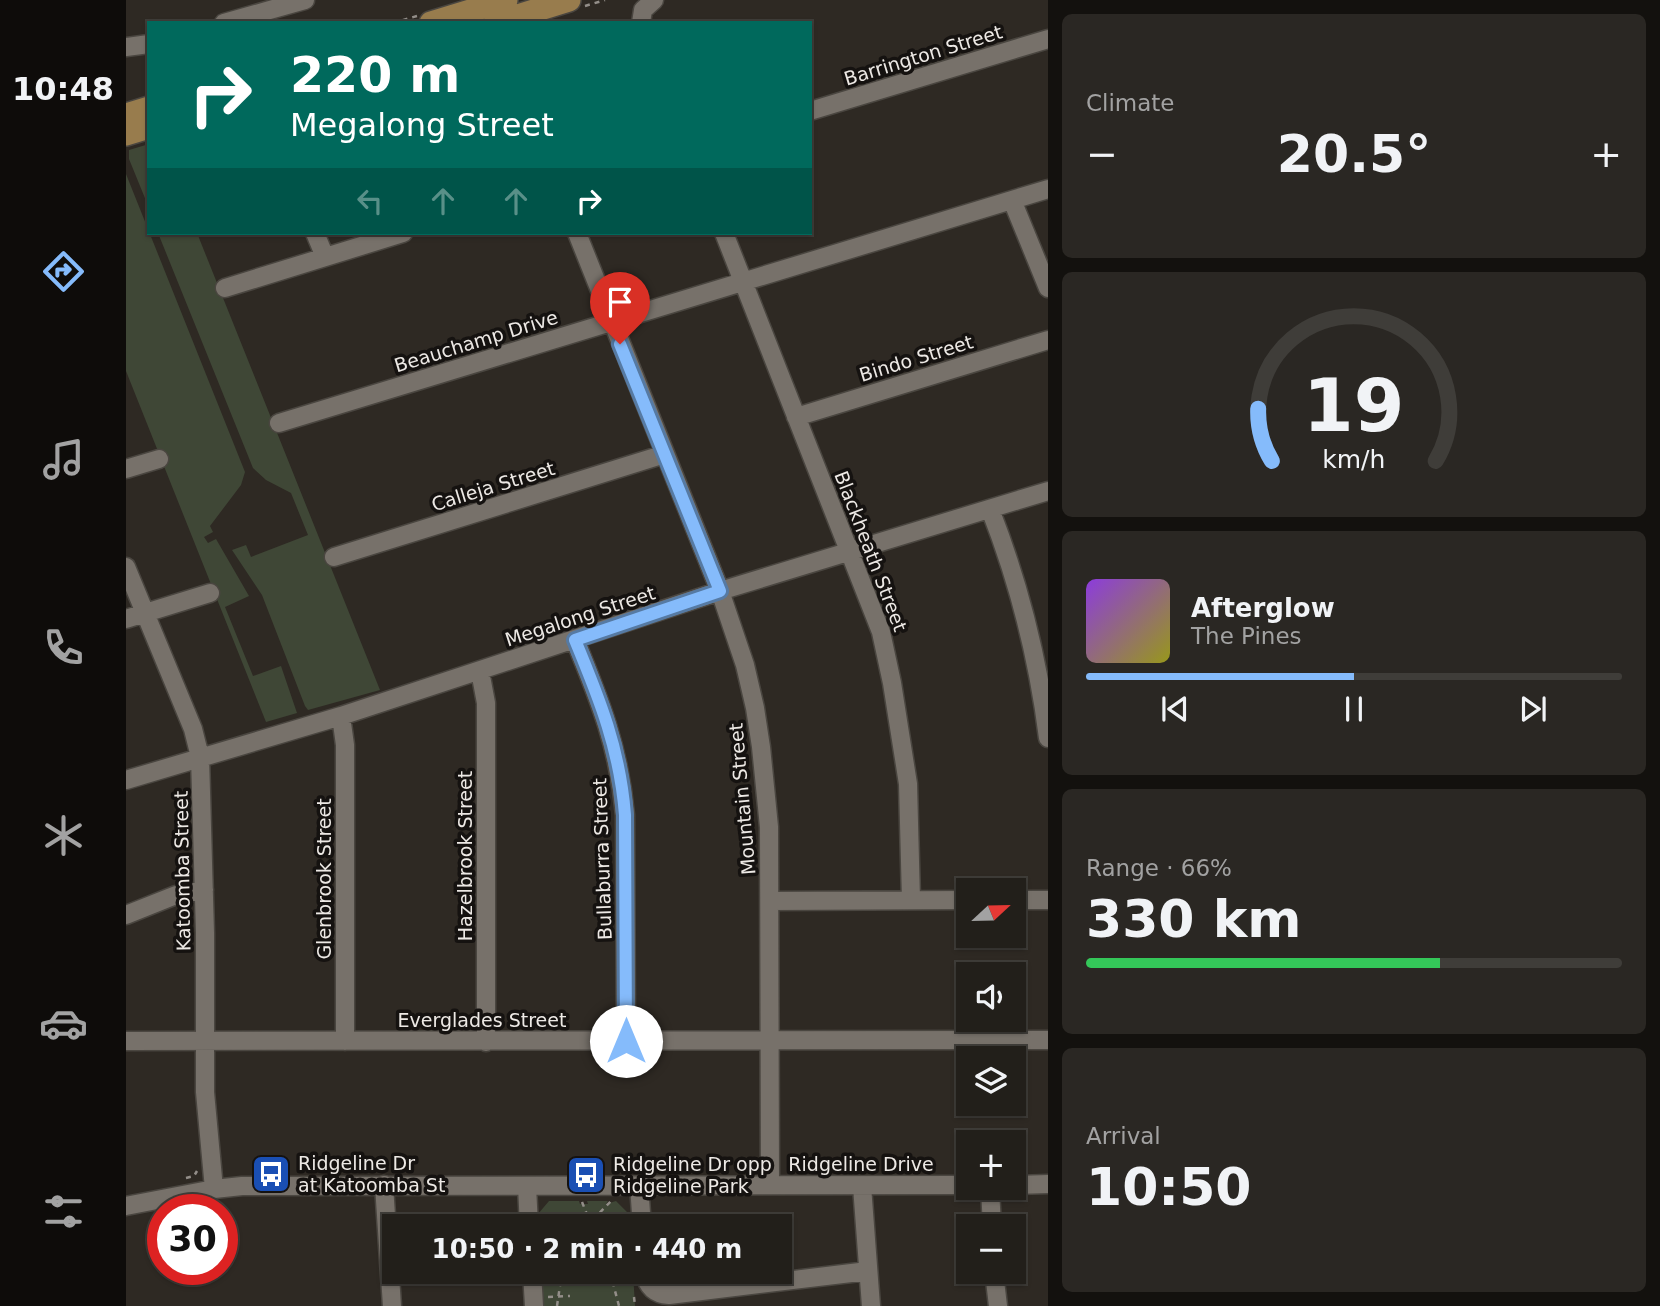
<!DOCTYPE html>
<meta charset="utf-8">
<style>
body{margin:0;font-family:"DejaVu Sans",sans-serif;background:#2a2723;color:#f1f3f6;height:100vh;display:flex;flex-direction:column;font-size:26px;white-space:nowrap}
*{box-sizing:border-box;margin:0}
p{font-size:23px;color:#a2a2a2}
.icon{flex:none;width:38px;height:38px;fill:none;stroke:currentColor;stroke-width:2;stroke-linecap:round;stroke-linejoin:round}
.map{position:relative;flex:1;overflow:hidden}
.panel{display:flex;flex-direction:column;gap:14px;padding:14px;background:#13110e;width:612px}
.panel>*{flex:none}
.top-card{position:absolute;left:21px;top:21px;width:665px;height:214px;border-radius:0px;box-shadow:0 2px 5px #0004,0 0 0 2px #3f3d39;background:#00695c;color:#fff;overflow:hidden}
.needle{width:46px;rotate:68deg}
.fabs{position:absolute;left:830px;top:878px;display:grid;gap:14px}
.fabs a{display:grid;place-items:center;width:70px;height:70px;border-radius:0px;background:#221f1a;box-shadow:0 2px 5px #0004,0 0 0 2px #3f3d39;font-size:35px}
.speed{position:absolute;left:21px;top:1194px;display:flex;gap:14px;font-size:35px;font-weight:700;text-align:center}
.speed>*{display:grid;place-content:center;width:91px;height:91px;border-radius:50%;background:#221f1a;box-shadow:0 2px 5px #0004,0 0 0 2px #3f3d39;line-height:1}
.speed .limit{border:10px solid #d22;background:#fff;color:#111}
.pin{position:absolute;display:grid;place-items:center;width:60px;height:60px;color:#fff;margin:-72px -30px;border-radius:50% 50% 50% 0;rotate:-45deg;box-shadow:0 0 7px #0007}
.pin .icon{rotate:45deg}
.me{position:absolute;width:77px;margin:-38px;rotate:0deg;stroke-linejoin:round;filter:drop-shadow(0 0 5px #0008)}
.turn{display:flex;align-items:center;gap:24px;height:147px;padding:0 28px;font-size:32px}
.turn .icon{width:91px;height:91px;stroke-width:2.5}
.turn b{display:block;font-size:49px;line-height:60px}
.lanes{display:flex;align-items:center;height:66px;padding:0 28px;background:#0003;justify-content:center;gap:35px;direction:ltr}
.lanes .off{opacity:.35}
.big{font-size:52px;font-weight:700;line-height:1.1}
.panel .widget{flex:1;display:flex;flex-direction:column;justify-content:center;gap:10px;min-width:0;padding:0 24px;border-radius:10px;background:#2a2723}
.panel .dial{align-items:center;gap:0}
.dial svg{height:182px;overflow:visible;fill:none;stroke:#3f3d39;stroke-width:7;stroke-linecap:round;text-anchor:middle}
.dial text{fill:#f1f3f6;stroke:none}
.song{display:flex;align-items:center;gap:21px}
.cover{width:84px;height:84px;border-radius:10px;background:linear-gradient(135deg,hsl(270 70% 55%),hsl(60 70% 35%))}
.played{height:7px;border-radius:4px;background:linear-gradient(90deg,#85bbfb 50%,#3f3d39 50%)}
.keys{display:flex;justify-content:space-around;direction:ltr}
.heat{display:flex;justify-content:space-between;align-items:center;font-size:38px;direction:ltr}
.charge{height:10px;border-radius:5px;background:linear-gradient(90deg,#34c759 66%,#3f3d39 0)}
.trip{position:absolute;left:256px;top:1214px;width:410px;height:70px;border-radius:0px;background:#221f1a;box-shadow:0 2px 5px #0004,0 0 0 2px #3f3d39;font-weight:700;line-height:70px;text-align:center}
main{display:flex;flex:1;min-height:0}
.tabs{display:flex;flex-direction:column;width:126px;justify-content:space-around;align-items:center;background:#0e0c0a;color:#a2a2a2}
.tabs .icon{width:49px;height:49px}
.tabs .current{color:#85bbfb}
.tabs b{font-size:32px;color:#f1f3f6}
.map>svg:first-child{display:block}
.green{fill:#3f4736}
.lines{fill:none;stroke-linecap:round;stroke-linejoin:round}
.minor-casing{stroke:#4a4640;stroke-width:21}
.major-casing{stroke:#4a4640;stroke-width:26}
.path{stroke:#938e89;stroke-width:2.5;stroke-dasharray:5 5;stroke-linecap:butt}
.minor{stroke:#77716a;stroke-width:18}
.major{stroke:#987c4d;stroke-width:23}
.route-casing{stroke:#567aa3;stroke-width:18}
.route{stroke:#85bbfb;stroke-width:12}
.labels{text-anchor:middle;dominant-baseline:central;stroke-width:7;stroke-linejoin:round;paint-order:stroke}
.street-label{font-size:19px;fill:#ede9e5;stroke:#151210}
.poi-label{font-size:19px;fill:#ede9e5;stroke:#151210;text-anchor:start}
</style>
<main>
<nav class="tabs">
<b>10:48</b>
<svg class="icon current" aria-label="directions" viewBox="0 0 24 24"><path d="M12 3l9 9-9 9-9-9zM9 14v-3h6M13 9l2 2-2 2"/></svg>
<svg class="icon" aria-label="music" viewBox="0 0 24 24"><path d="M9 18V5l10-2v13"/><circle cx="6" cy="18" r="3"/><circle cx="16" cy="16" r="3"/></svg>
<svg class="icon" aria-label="phone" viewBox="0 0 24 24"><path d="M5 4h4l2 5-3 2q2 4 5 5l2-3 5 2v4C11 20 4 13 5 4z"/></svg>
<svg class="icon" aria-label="climate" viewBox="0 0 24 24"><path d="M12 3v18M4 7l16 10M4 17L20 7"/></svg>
<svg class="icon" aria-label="car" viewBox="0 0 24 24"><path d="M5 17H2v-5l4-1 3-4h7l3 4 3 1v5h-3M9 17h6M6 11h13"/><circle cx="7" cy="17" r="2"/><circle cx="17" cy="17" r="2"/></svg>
<svg class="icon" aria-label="filters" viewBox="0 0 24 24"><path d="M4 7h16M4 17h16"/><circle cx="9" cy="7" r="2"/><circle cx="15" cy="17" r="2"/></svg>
</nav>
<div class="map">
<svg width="922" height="1306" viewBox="0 0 922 1306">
<rect width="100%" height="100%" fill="#2e2923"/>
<path class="green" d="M 23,144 L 23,208 L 3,159 L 3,150 Z
M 0,174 L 119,472 L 115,485 L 84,526 L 87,532 L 78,537 L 82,543 L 90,539 L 123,596 L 99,607 L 127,676 L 155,666 L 171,713 L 140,722 L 0,371 Z
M 32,233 L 71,233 L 254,690 L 182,710 L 179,706 L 136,595 L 106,550 L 120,545 L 125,557 L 182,535 L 165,493 L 140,480 L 127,468 Z
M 423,1201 L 453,1201 L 454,1204 L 462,1204 L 461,1201 L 482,1201 L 480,1204 L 490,1201 L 503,1214 L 504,1227 L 412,1227 L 412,1214 Z
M 415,1272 L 507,1272 L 509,1306 L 418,1306 Z"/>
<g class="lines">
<defs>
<path id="minor" d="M 98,23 L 179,0
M 515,23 L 517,10 L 528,0
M 0,47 L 23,44
M 684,111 L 922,39
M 886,200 L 922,288
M 189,233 L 199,257
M 451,233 L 594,591 L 619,665 L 629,708 L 635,747 L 643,827 L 644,1185
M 598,233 L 755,632 L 766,683 L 782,784 L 785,900
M 99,288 L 277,233
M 670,417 L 922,340
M 153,423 L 922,189
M 0,469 L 33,459
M 864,509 C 893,583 912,658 922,738
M 208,557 L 539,454
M 0,567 L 67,729 L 74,757 L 79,933 L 79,1092 L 88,1189
M 0,619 L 84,593
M 449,640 C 474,701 493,748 499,815 L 500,1042
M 354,671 L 360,703 L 360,1042
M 215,716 L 219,745 L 219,1041
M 0,780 L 215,716 L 594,591 L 922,491
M 887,900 L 922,900
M 644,901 L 842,900
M 0,915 L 50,895 L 78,890
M 0,1041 L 922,1040
M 258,1185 L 266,1306
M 513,1185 L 516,1227
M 887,1185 L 922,1184
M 401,1186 L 403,1227
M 736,1186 L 745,1306
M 864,1188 L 866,1227
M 0,1206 L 88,1189 L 116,1186 L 842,1185
M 406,1272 L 408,1306
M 518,1272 C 521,1286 528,1294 543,1295 L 742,1271
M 868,1272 L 872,1306"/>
<path id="major" d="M 305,23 L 380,0
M 369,23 L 443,0
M 0,115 L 23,108
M 0,134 L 23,127"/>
</defs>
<use href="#minor" class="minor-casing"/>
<use href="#major" class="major-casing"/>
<path class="path" d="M 459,6 L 479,0
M 267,23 L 291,16
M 60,1178 L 68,1176 L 71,1171
M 456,1202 L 466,1227
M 460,1227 L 486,1200
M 484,1272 L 493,1306
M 422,1297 L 444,1296
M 508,1297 L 509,1306
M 431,1306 L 436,1272"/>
<use href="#minor" class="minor"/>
<use href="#major" class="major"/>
</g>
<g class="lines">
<defs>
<path id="route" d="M 494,344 L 594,591 L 449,640 C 474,700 494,750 499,815 L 500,1041"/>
</defs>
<use href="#route" class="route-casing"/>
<use href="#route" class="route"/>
</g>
<defs>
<symbol id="bus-square" viewBox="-11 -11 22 22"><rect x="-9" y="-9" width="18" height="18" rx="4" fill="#1a4fb4" stroke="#151210"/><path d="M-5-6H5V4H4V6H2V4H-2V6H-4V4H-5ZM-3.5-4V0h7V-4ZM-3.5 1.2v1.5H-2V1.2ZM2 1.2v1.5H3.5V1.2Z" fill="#fff"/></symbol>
</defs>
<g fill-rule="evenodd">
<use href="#bus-square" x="123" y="1152" width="44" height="44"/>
<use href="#bus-square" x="438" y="1153" width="44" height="44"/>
</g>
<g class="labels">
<g class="street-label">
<text transform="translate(797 55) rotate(-17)">Barrington Street</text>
<text transform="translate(350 341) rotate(-17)">Beauchamp Drive</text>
<text transform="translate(790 358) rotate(-17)">Bindo Street</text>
<text transform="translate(367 486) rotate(-17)">Calleja Street</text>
<text transform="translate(745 551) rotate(69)">Blackheath Street</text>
<text transform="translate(454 616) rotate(-18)">Megalong Street</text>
<text transform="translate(616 799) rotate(-95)">Mountain Street</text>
<text transform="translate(339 856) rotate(-90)">Hazelbrook Street</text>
<text transform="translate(476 859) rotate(-92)">Bullaburra Street</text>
<text transform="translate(56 871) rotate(-91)">Katoomba Street</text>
<text transform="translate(198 879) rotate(-90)">Glenbrook Street</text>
<text x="356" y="1020">Everglades Street</text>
<text x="735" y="1164">Ridgeline Drive</text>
</g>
<g class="poi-label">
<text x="172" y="1163">Ridgeline Dr<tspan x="172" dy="22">at Katoomba St</tspan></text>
<text x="487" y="1164">Ridgeline Dr opp<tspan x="487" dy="22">Ridgeline Park</tspan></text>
</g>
</g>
</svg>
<div class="fabs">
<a><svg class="needle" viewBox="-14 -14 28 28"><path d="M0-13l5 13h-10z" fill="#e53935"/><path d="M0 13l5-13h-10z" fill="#a2a2a2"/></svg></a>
<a><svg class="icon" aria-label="sound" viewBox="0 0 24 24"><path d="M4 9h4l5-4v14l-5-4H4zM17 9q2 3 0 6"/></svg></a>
<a><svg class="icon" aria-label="layers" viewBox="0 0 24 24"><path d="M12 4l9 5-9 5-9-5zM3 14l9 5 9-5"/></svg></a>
<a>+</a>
<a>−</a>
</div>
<div class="speed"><div class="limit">30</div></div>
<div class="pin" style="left:494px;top:344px;background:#d93025"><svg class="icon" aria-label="arrive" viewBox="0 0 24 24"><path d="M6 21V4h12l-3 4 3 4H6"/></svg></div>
<svg class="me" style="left:500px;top:1041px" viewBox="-20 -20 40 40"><circle r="19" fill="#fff"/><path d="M0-13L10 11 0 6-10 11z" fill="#85bbfb"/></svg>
<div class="trip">10:50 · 2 min · 440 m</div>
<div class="top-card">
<div class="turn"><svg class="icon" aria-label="right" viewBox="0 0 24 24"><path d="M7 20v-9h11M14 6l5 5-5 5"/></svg><div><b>220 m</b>Megalong Street</div></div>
<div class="lanes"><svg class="icon off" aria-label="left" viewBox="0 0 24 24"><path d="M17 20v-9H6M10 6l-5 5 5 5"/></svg><svg class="icon off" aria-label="ahead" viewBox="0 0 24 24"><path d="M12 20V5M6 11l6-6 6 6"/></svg><svg class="icon off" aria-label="ahead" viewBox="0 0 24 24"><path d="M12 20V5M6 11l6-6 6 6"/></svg><svg class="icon" aria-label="right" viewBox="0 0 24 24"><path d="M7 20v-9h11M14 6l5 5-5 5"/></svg></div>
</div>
</div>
<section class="panel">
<div class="widget"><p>Climate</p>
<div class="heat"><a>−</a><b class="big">20.5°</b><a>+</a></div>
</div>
<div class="widget dial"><svg viewBox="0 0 100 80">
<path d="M14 69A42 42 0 1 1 86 69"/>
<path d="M14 69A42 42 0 0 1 8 46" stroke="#85bbfb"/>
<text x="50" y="56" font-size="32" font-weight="700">19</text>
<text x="50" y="72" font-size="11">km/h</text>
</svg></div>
<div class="widget">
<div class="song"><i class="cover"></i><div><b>Afterglow</b><p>The Pines</p></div></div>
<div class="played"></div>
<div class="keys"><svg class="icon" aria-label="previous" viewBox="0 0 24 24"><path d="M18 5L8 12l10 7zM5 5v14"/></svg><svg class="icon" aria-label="pause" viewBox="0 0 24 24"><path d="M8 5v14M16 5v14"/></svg><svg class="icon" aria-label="next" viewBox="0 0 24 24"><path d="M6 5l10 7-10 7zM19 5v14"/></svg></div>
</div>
<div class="widget"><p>Range · 66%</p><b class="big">330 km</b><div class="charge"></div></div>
<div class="widget"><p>Arrival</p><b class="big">10:50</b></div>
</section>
</main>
